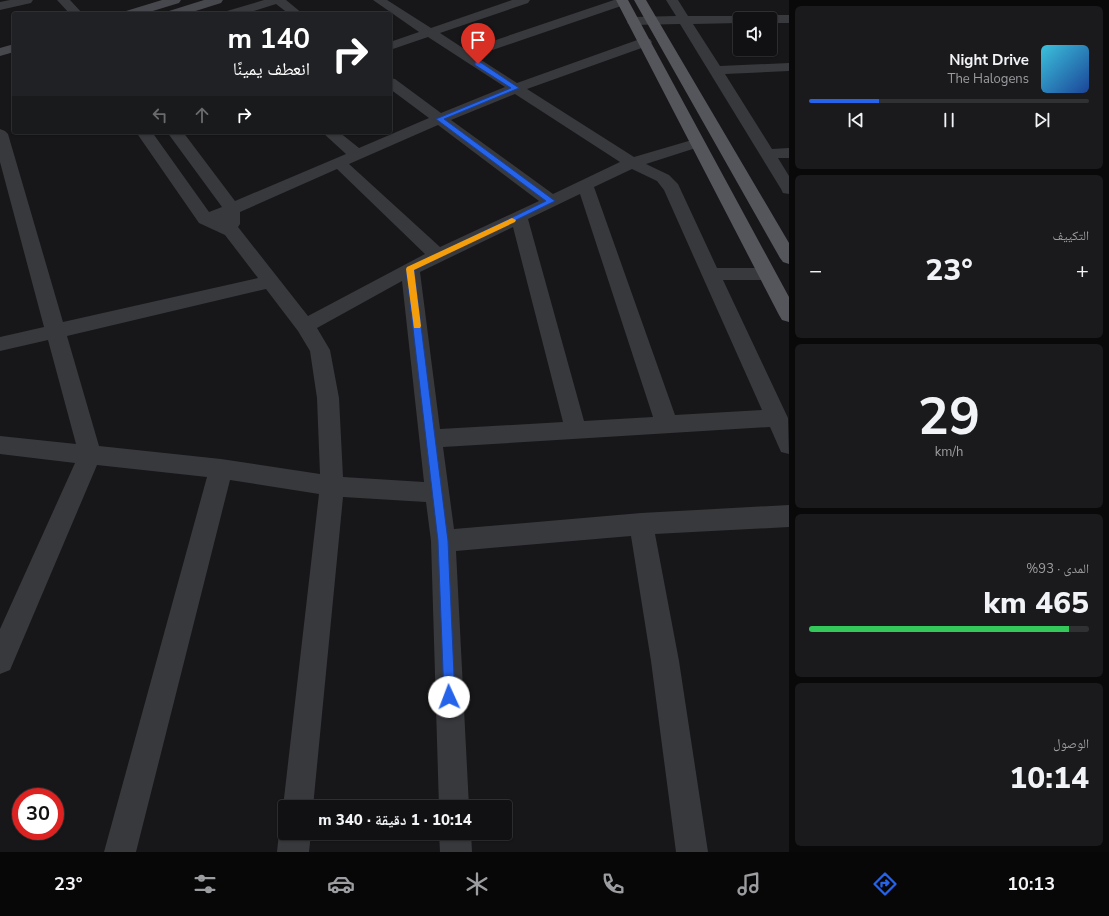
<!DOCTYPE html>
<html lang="ar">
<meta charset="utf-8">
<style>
body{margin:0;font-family:"Nunito Sans","Noto Naskh Arabic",sans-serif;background:#1a1a1c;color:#f1f3f6;direction:rtl;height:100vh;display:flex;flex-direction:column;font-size:15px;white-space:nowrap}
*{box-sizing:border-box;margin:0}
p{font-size:13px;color:#9c9da0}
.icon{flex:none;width:22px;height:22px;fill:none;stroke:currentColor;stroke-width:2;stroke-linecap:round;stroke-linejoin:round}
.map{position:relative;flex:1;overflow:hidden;direction:ltr}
.details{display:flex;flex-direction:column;gap:6px;padding:6px;background:#09090a;width:320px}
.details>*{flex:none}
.hud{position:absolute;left:12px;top:12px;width:380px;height:122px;border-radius:4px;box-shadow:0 1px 3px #0004,0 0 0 1px #303133;direction:rtl;background:#202124;color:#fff;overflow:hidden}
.tools{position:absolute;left:733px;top:12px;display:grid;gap:8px}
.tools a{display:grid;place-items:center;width:44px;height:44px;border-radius:4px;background:#111113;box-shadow:0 1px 3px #0004,0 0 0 1px #303133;font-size:20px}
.speed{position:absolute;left:12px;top:788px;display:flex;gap:8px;font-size:20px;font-weight:700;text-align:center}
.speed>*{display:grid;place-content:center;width:52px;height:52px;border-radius:50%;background:#111113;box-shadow:0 1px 3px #0004,0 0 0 1px #303133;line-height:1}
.speed .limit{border:6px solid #d22;background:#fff;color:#111}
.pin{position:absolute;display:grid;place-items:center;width:34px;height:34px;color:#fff;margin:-41px -17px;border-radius:50% 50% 50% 0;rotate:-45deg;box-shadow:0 0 4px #0007}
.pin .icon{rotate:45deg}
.me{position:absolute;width:44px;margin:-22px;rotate:358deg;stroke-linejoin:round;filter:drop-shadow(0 0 3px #0008)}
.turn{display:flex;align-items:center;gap:14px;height:84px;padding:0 16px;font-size:18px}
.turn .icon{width:52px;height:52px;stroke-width:2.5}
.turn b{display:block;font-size:28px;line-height:34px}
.lanes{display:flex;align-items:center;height:38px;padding:0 16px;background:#0003;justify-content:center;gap:20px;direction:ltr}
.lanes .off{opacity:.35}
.big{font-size:30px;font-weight:800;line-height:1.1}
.details .widget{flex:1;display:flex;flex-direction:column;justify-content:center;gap:6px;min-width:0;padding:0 14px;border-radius:6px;background:#1a1a1c}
.details .dial{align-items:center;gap:0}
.dial b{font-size:52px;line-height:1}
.song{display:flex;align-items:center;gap:12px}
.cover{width:48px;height:48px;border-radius:6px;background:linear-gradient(135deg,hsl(190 70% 55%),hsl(220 70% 35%))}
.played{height:4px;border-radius:2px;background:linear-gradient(90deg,#2563eb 25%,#303133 25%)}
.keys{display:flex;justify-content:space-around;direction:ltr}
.heat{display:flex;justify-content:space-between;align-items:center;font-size:22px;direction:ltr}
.charge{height:6px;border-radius:3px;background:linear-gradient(90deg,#34c759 93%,#303133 0)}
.trip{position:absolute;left:278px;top:800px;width:234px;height:40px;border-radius:4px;background:#111113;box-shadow:0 1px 3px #0004,0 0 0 1px #303133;font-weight:800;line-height:40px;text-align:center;direction:rtl}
.dock{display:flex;height:64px;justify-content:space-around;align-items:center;background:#070708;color:#9c9da0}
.dock .icon{width:28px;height:28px}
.dock .selected{color:#2563eb}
.dock b{font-size:18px;color:#f1f3f6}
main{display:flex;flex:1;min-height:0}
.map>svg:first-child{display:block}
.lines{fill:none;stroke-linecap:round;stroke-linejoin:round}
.street{fill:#38393d;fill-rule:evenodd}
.secondary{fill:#47484d;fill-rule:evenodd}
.primary{fill:#55565c;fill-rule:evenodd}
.route{fill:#2563eb;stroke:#184099}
.slow{fill:#f59e0b}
</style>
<main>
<section class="details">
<div class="widget">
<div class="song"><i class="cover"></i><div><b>Night Drive</b><p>The Halogens</p></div></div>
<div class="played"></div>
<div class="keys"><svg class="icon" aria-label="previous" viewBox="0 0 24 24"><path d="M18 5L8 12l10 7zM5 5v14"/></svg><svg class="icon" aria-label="pause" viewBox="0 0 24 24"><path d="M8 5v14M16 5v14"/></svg><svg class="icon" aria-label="next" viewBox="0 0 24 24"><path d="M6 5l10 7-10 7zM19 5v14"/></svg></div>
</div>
<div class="widget"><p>التكييف</p>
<div class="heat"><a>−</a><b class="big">23°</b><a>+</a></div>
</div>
<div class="widget dial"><b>29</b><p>km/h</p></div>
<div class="widget"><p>المدى · 93%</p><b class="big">465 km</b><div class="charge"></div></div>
<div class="widget"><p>الوصول</p><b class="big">10:14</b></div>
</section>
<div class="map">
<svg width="789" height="852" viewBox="0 0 789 852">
<rect width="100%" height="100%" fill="#171719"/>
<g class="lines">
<path class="street" d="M 10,0 L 33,0 L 31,3 L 0,10 L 0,2 Z
M 57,0 L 70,0 L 83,14 L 70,14 Z
M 264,0 L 286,0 L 303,14 L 289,14 L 276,4 L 244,14 L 225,14 L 227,11 Z
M 373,0 L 387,0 L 431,28 L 512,0 L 530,0 L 528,3 L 440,33 L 466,50 L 614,0 L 628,0 L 627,4 L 475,56 L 517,83 L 640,39 L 650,39 L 652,42 L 650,45 L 527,89 L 634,157 L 692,140 L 697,138 L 702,140 L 705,143 L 702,146 L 646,164 L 669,175 L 678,184 L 717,268 L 766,268 L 773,270 L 775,274 L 773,278 L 766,280 L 723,280 L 788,418 L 789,454 L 781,452 L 770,427 L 443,447 L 454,529 L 641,513 L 789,505 L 789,527 L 655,534 L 679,661 L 708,852 L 676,852 L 651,661 L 631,536 L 456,551 L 469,807 L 439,807 L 431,541 L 426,502 L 343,497 L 313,807 L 285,807 L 285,813 L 283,807 L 319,494 L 230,480 L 136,852 L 104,852 L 207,477 L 97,465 L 10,670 L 0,674 L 0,629 L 75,463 L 0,454 L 0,436 L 76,444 L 48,340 L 0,351 L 0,337 L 44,327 L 0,162 L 0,129 L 5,131 L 8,134 L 63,322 L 258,278 L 225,235 L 199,223 L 136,132 L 152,132 L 209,212 L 222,207 L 167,132 L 183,132 L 235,201 L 346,154 L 322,132 L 339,132 L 359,148 L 429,118 L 390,89 L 390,78 L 395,79 L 441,113 L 505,87 L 428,37 L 390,50 L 390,42 L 419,32 ZM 515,94 L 620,162 L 553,194 L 451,120 ZM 438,125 L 539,201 L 440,247 L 349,164 ZM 337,169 L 425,254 L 308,316 L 238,227 L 240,224 L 240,212 ZM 632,169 L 657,181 L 664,190 L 762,410 L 675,415 L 594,187 ZM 580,194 L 653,417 L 584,421 L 528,219 ZM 513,227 L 563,422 L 440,429 L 420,272 ZM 402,281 L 424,482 L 343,477 L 339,398 L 330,350 L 317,328 ZM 266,289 L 298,331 L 310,351 L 317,398 L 320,474 L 221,459 L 99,446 L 67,336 Z
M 666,0 L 678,0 L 688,16 L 744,16 L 746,19 L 740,19 L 740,23 L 693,24 L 720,66 L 789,63 L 789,71 L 725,74 L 772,149 L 789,148 L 789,158 L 778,158 L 789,176 L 789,194 L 783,193 L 781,189 L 680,24 L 633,25 L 628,24 L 627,21 L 628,18 L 633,17 L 676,16 Z
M 753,15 L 789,15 L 789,23 L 770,23 L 770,19 L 747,19 L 749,16 Z
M 284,822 L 285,833 L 311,833 L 309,852 L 277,852 L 279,833 Z
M 439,833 L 471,833 L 472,852 L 440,852 Z"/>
<path class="secondary" d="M 162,0 L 181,0 L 179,3 L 143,14 L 124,14 L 126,11 Z
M 204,0 L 223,0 L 221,3 L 186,14 L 167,14 L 169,11 Z
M 14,44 L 14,52 L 0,56 L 0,48 Z"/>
<path class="primary" d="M 616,0 L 628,0 L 789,297 L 789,322 L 782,320 L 779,315 Z
M 634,0 L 646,0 L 789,243 L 789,264 L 783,262 L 780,258 Z"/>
</g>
<path class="route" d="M 475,62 L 480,62 L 519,88 L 444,119 L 555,201 L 414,270 L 448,541 L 455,697 L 454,701 L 449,703 L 445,701 L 444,697 L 438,541 L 406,269 L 546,201 L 436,119 L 511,88 L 475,65 Z"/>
<path class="slow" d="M 512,218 L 516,220 L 515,222 L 414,270 L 421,326 L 420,328 L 414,328 L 406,269 L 407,267 Z"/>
</svg>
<div class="tools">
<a><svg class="icon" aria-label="sound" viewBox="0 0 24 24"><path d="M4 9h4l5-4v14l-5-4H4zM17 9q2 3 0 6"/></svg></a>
</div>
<div class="speed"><div class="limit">30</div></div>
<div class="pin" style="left:478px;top:64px;background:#d93025"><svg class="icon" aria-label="arrive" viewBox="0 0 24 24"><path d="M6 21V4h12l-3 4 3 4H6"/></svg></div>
<svg class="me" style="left:449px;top:697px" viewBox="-20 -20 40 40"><circle r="19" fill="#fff"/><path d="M0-13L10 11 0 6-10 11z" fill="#2563eb"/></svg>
<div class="trip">10:14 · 1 دقيقة · 340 m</div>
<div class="hud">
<div class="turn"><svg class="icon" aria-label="right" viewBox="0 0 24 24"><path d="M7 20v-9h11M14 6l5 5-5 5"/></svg><div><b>140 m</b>انعطف يمينًا</div></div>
<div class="lanes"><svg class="icon off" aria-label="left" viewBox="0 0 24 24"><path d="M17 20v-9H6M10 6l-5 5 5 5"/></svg><svg class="icon off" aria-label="ahead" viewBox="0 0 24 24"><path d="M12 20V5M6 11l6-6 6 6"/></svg><svg class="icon" aria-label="right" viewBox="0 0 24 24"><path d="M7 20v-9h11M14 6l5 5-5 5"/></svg></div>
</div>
</div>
</main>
<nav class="dock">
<b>10:13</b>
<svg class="icon selected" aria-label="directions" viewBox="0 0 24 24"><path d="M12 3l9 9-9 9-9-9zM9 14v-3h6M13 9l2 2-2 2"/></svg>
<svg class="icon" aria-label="music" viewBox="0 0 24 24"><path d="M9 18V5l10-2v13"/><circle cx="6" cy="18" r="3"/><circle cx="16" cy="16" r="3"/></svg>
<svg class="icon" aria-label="phone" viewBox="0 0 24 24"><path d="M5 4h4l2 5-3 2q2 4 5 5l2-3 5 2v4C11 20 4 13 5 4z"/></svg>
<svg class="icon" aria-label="climate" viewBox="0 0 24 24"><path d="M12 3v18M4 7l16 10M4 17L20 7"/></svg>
<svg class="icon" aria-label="car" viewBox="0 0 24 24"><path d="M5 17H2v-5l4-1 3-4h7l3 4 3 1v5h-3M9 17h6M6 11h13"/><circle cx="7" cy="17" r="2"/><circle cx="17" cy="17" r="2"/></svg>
<svg class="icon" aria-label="filters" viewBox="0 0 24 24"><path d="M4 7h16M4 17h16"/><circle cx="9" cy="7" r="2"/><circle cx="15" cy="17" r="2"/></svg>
<b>23°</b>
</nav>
